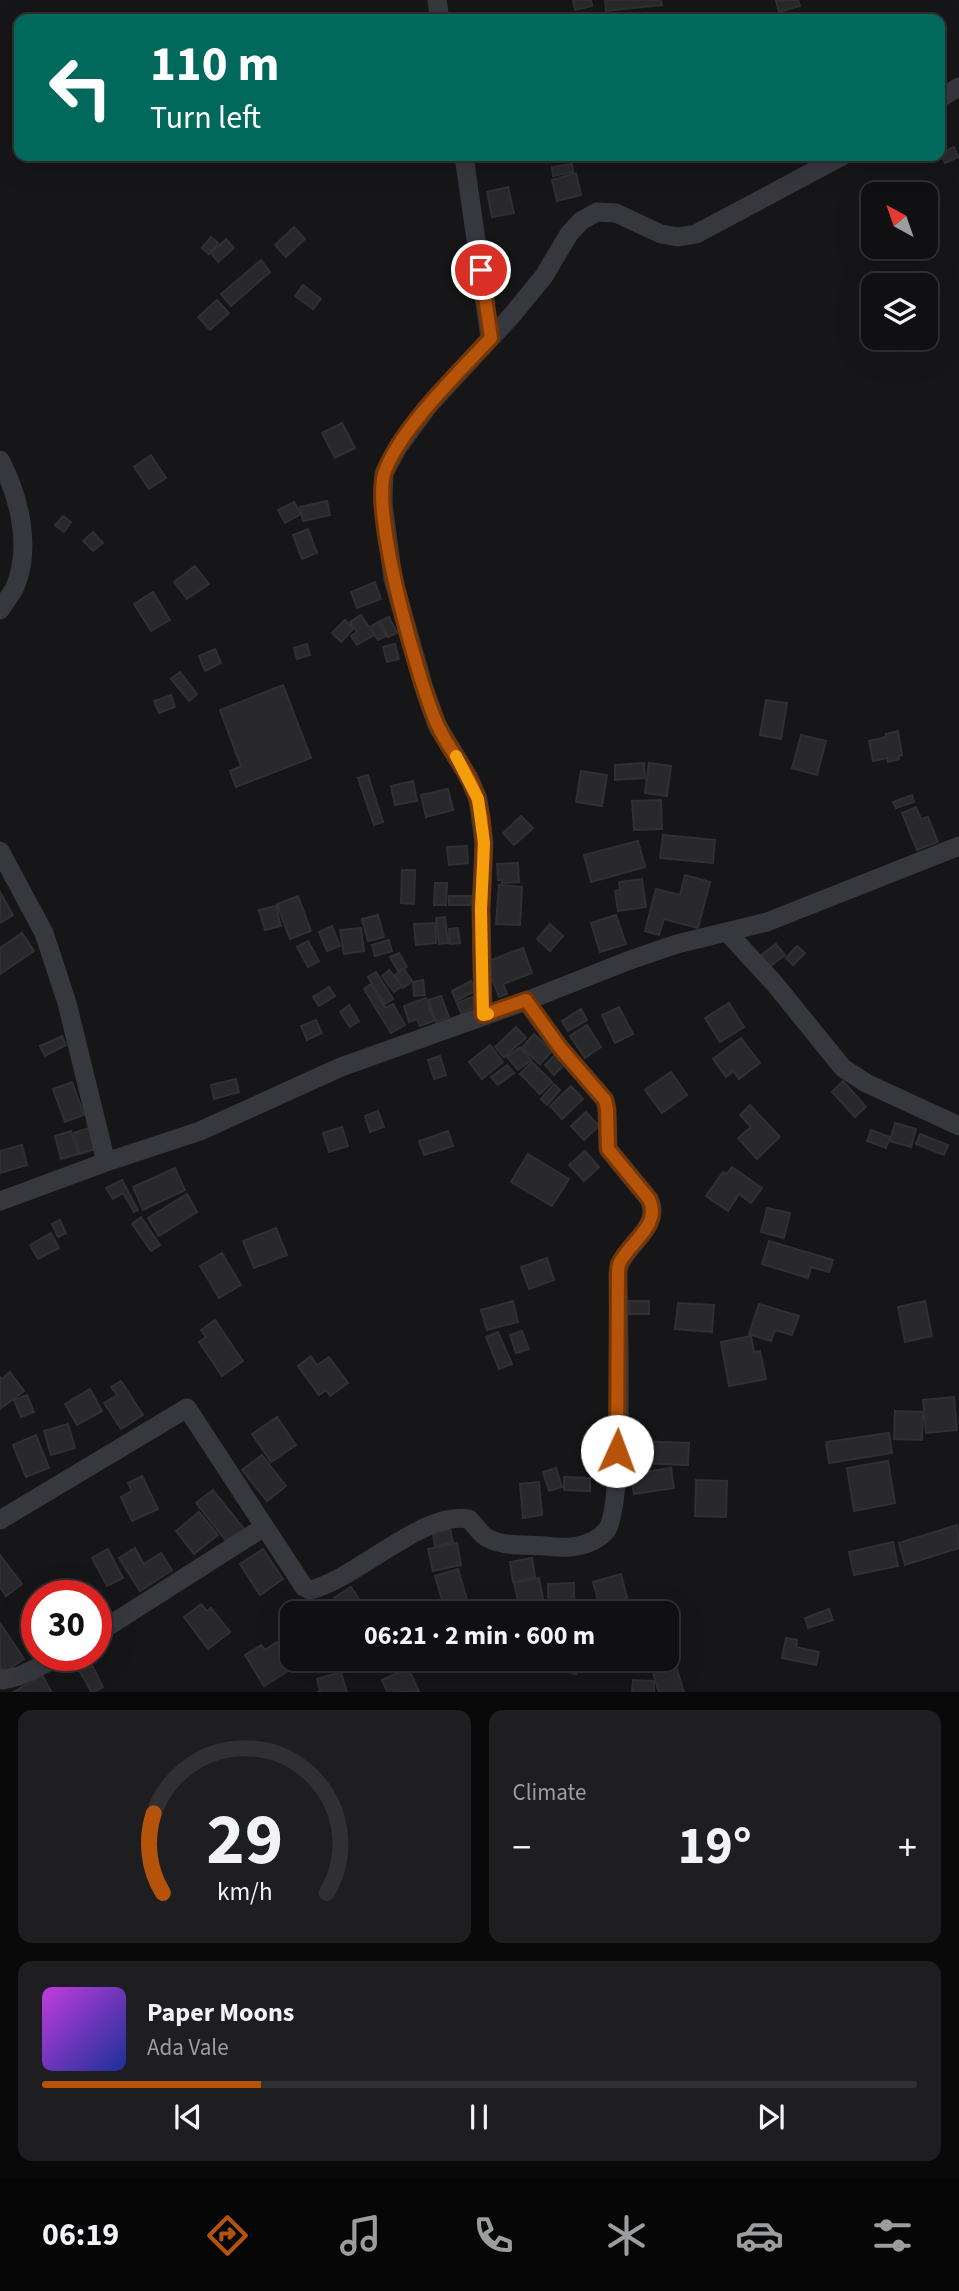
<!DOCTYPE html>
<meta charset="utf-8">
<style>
body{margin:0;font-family:"Source Sans 3",sans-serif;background:#1e1e20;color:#f1f3f6;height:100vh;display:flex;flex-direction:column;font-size:26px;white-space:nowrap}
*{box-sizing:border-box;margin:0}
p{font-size:23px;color:#9c9d9f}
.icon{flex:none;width:38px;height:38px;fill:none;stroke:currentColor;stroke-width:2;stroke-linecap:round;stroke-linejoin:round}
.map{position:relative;height:1692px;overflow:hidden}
.side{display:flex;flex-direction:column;gap:18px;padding:18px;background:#09090a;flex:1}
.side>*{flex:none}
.guide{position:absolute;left:14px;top:14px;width:931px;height:147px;border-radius:14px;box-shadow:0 7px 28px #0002,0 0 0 2px #303032;background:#00695c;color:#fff;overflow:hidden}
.needle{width:46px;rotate:320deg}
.controls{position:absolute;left:861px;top:182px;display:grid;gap:14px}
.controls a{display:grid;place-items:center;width:77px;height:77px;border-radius:14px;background:#101012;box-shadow:0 7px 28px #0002,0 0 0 2px #303032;font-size:35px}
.speed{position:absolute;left:21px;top:1580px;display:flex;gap:14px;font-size:35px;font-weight:700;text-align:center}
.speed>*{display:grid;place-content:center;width:91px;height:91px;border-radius:50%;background:#101012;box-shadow:0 7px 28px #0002,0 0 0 2px #303032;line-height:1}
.speed .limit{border:10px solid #d22;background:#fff;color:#111}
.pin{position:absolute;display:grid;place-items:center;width:60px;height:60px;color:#fff;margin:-30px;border:4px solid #fff;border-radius:50%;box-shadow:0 2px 7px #0007}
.me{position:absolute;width:77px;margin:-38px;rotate:2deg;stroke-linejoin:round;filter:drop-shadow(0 0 5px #0008)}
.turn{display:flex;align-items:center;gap:24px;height:147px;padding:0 21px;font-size:32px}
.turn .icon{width:91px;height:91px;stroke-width:2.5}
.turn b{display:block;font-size:49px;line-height:60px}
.big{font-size:52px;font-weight:700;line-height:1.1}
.side .tile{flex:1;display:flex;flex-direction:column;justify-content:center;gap:10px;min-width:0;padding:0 24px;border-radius:14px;background:#1e1e20}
.side .dial{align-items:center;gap:0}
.dial svg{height:182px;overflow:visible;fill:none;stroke:#303032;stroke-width:7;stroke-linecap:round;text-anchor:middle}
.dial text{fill:#f1f3f6;stroke:none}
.song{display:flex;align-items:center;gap:21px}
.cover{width:84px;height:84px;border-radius:10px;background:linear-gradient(135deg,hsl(290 70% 55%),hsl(230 70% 35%))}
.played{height:7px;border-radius:4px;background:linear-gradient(90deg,#b45309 25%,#303032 25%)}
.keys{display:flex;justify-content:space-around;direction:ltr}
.heat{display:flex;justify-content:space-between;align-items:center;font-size:38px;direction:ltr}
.side .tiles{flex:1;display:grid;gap:18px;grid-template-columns:1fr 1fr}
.tile:last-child{grid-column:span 2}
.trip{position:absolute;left:280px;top:1601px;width:399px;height:70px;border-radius:14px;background:#101012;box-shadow:0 7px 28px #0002,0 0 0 2px #303032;font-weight:700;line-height:70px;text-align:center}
.tabs{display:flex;height:112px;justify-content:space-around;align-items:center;background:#060607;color:#9c9d9f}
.tabs .icon{width:49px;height:49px}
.tabs .active{color:#b45309}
.tabs b{font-size:32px;color:#f1f3f6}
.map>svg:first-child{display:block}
.building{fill:#29292c;stroke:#303034;stroke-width:2}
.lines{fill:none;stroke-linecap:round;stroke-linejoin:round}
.minor{stroke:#37383d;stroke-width:19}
.route-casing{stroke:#753606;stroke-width:18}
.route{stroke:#b45309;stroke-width:12}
.slow{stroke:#f59e0b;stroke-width:12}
</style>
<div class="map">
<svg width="959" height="1693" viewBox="0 0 959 1693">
<rect width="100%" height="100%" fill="#161618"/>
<path class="building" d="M 573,0 L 591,0 L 592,6 L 575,10 Z
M 605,0 L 661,0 L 662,5 L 606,11 Z
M 798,0 L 800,6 L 779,12 L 776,1 Z
M 954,147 L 958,157 L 945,163 L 940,154 Z
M 572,164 L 573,172 L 553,176 L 552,167 Z
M 576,173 L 581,195 L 557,201 L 552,180 Z
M 508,187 L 514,213 L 492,217 L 487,192 Z
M 294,227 L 305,239 L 286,257 L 275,245 Z
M 211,237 L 218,243 L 209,254 L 202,248 Z
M 226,239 L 234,248 L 218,262 L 211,253 Z
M 261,260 L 270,272 L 231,306 L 221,294 Z
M 303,285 L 321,299 L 313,309 L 295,296 Z
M 217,300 L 229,313 L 210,330 L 198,317 Z
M 342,423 L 355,448 L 335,458 L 322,433 Z
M 151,455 L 166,478 L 149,489 L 134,467 Z
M 327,501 L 330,515 L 303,521 L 300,507 Z
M 294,502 L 301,514 L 285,523 L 278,510 Z
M 63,516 L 71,522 L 64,532 L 55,525 Z
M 308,529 L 317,553 L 302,559 L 293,535 Z
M 93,532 L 103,543 L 93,551 L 83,541 Z
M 195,566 L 209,584 L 187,599 L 174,582 Z
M 375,582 L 381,599 L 357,608 L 351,592 Z
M 153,592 L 170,620 L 151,631 L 134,604 Z
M 361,615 L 374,635 L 357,645 L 351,636 L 357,632 L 350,622 Z
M 389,617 L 397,633 L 388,637 L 380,621 Z
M 345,620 L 353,629 L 341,642 L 332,633 Z
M 378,622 L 386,636 L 378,640 L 370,627 Z
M 307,644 L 310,655 L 297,659 L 294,648 Z
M 395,644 L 399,659 L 387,662 L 383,647 Z
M 215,649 L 221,663 L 205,671 L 199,656 Z
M 180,672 L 197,694 L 189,701 L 171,679 Z
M 283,685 L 311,758 L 236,787 L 230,771 L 241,766 L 220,710 Z
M 171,695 L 175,707 L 159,713 L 154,701 Z
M 766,700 L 787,703 L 781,739 L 760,735 Z
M 898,731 L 902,755 L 898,756 L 899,759 L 888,762 L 887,758 L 873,761 L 869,741 L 886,737 L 886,734 Z
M 801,735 L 826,741 L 817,775 L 792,768 Z
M 644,763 L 645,778 L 615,780 L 615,765 Z
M 649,763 L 671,766 L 667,796 L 645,793 Z
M 581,771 L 607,775 L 602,806 L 576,802 Z
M 368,775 L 383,822 L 374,825 L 358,778 Z
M 413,781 L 417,801 L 395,805 L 391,786 Z
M 448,789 L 453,810 L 426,817 L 421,795 Z
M 912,795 L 914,802 L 896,808 L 893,802 Z
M 661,800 L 662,829 L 634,830 L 632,801 Z
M 916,807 L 921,819 L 928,817 L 938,842 L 917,850 L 902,813 Z
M 521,816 L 533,828 L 514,845 L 503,833 Z
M 663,835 L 715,840 L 713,863 L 660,858 Z
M 638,841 L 645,867 L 591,882 L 584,855 Z
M 467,846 L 468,863 L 449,865 L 447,847 Z
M 518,863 L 519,882 L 502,883 L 502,880 L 498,880 L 497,864 Z
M 402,870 L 415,870 L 414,904 L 401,903 Z
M 685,875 L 710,882 L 698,928 L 664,919 L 659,935 L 645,931 L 656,889 L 680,895 Z
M 642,879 L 646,907 L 618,911 L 615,891 L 620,890 L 619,882 Z
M 435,883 L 447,883 L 446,905 L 434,905 Z
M 499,885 L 522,887 L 520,925 L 496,924 Z
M 0,892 L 13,915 L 0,923 Z
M 298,896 L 311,931 L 290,939 L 277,904 Z
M 449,896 L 471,896 L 471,905 L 449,905 Z
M 276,906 L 281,926 L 265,930 L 259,910 Z
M 378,915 L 384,937 L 368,941 L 362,919 Z
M 616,915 L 626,944 L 600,952 L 591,923 Z
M 445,917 L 448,943 L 439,944 L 436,918 Z
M 435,923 L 436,943 L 416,945 L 414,924 Z
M 550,924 L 563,936 L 550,951 L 537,939 Z
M 332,926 L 340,946 L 327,951 L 319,932 Z
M 361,928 L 364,951 L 344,954 L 340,930 Z
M 458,928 L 460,943 L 450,944 L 449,929 Z
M 22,933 L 34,951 L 0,974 L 0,948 Z
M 389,940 L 392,951 L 375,956 L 372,945 Z
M 308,941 L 319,961 L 308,967 L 297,947 Z
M 776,944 L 785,955 L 769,967 L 760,956 Z
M 797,946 L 805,953 L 793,965 L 786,958 Z
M 523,948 L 532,973 L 503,984 L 507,994 L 499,997 L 486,962 Z
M 399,953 L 407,967 L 398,971 L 390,957 Z
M 404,969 L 412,981 L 403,988 L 395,975 Z
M 389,970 L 402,986 L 394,992 L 382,976 Z
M 376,972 L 393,999 L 385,1004 L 368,977 Z
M 423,980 L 425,995 L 414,996 L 413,982 Z
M 471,981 L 475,991 L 456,1001 L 452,991 Z
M 371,984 L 385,1008 L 393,1004 L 405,1025 L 391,1033 L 364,989 Z
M 329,987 L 335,996 L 319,1006 L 313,997 Z
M 441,996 L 449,1017 L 436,1022 L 429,1000 Z
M 475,996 L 479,1006 L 461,1013 L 457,1003 Z
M 426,998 L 434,1021 L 420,1026 L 417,1019 L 409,1022 L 404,1006 Z
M 729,1003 L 744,1027 L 720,1042 L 705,1018 Z
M 349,1005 L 359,1021 L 350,1027 L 340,1012 Z
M 619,1007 L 633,1034 L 615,1043 L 602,1015 Z
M 581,1009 L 587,1020 L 568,1031 L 562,1021 Z
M 316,1020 L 322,1033 L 307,1040 L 301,1026 Z
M 587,1025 L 601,1047 L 585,1058 L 570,1036 Z
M 516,1027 L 526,1038 L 504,1057 L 495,1047 Z
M 534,1034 L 552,1051 L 540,1064 L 522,1048 Z
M 62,1036 L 66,1045 L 45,1056 L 40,1046 Z
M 741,1038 L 760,1063 L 739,1079 L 733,1071 L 726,1077 L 713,1059 Z
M 490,1045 L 503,1062 L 482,1079 L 469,1062 Z
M 520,1047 L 531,1060 L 518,1070 L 507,1057 Z
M 556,1054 L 565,1064 L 554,1075 L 545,1065 Z
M 440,1056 L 446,1075 L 434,1079 L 428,1060 Z
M 532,1062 L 552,1082 L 540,1094 L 520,1074 Z
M 507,1065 L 514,1073 L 498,1085 L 491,1077 Z
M 671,1072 L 687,1095 L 662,1113 L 645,1090 Z
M 236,1079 L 239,1092 L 214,1099 L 211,1085 Z
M 843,1081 L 866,1107 L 855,1117 L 832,1092 Z
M 72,1082 L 84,1115 L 65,1122 L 53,1089 Z
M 554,1084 L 560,1090 L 547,1105 L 541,1099 Z
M 571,1086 L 583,1099 L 562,1119 L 550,1106 Z
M 750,1105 L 780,1137 L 757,1159 L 738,1138 L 751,1127 L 740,1115 Z
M 378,1111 L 384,1127 L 370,1132 L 365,1116 Z
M 586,1112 L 599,1126 L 584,1140 L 571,1126 Z
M 895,1123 L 916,1129 L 911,1147 L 890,1141 Z
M 342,1127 L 348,1146 L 329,1152 L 323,1133 Z
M 89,1128 L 95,1149 L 80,1154 L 74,1133 Z
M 871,1130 L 890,1137 L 886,1148 L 867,1141 Z
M 71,1131 L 78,1154 L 61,1159 L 55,1136 Z
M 448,1131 L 453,1146 L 424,1155 L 419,1141 Z
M 920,1134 L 948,1145 L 944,1155 L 916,1144 Z
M 22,1145 L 27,1165 L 0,1173 L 0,1151 Z
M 585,1151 L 599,1167 L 584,1181 L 569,1165 Z
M 528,1154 L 569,1179 L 552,1206 L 511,1182 Z
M 732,1167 L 762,1188 L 751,1203 L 739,1194 L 728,1211 L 706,1196 L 723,1172 L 727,1174 Z
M 175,1168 L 185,1190 L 143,1210 L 133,1187 Z
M 122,1180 L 138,1210 L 134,1212 L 123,1193 L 113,1199 L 106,1188 Z
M 187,1194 L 197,1212 L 159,1236 L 148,1218 Z
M 767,1208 L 790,1213 L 784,1238 L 761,1232 Z
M 141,1217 L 160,1245 L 151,1251 L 132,1224 Z
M 60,1220 L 66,1233 L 58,1237 L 52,1224 Z
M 276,1228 L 287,1255 L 254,1268 L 243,1241 Z
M 51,1233 L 59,1248 L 38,1259 L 30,1245 Z
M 769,1241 L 833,1260 L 829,1272 L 811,1267 L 808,1278 L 762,1264 Z
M 222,1253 L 241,1285 L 219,1298 L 200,1266 Z
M 547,1258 L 554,1280 L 529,1289 L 521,1267 Z
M 513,1301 L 518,1322 L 487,1330 L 481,1310 Z
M 629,1301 L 649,1301 L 649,1314 L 629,1314 Z
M 925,1301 L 932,1336 L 905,1342 L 898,1307 Z
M 678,1303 L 714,1305 L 712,1332 L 675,1329 Z
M 759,1304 L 799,1316 L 792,1335 L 775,1330 L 771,1341 L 749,1334 Z
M 215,1320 L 243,1361 L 222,1376 L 199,1342 L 206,1337 L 201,1330 Z
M 522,1331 L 529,1349 L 516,1353 L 510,1335 Z
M 498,1332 L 512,1364 L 499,1369 L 486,1337 Z
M 751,1336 L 754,1352 L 760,1351 L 766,1379 L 729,1386 L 721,1342 Z
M 311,1356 L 317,1365 L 329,1357 L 348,1383 L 330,1396 L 326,1390 L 319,1395 L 298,1366 Z
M 10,1372 L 24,1391 L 0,1409 L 0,1377 L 2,1379 Z
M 121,1381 L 143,1415 L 121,1429 L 104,1403 L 117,1395 L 111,1387 Z
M 90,1389 L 102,1411 L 77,1425 L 65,1404 Z
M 27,1395 L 34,1412 L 21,1417 L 14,1400 Z
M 954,1397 L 957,1430 L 926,1433 L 923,1400 Z
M 895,1411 L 923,1412 L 922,1440 L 894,1439 Z
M 277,1417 L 296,1445 L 271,1462 L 252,1434 Z
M 68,1424 L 75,1448 L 51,1455 L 44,1431 Z
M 889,1433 L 892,1453 L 829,1463 L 826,1442 Z
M 36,1435 L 49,1468 L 26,1477 L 13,1445 Z
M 637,1441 L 689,1443 L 688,1465 L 636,1463 Z
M 262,1455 L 286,1486 L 267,1501 L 242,1470 Z
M 888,1461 L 895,1503 L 854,1511 L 847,1468 Z
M 556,1468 L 562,1487 L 549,1491 L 543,1472 Z
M 671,1468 L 674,1488 L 634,1494 L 631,1474 Z
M 142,1476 L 158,1509 L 132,1521 L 121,1497 L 132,1491 L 128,1483 Z
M 564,1477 L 590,1478 L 590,1491 L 564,1490 Z
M 696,1480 L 727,1481 L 726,1517 L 695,1516 Z
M 539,1482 L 542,1515 L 523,1518 L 520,1484 Z
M 213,1490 L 248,1534 L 231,1547 L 196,1503 Z
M 199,1512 L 218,1535 L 194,1554 L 176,1531 Z
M 957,1525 L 959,1548 L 905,1565 L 899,1543 Z
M 450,1529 L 453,1542 L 435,1546 L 433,1533 Z
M 893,1542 L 898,1566 L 854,1575 L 849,1552 Z
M 457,1543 L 461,1565 L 433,1571 L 428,1549 Z
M 135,1548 L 144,1564 L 161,1553 L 172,1570 L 140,1591 L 119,1558 Z
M 108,1549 L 123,1578 L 107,1586 L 92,1558 Z
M 263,1549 L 283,1579 L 260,1595 L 240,1564 Z
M 0,1555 L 22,1584 L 6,1596 L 0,1587 Z
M 532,1558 L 535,1577 L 513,1582 L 510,1562 Z
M 458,1569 L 468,1603 L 445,1610 L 435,1576 Z
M 621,1574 L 630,1609 L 613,1614 L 602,1614 L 593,1582 Z
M 539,1578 L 544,1604 L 520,1609 L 514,1583 Z
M 574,1583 L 574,1611 L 548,1611 L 548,1584 Z
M 351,1587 L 366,1610 L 361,1614 L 344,1614 L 334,1598 Z
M 201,1604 L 207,1611 L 211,1608 L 230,1632 L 208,1649 L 184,1617 Z
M 829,1609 L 833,1620 L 808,1628 L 805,1618 Z
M 0,1623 L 24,1659 L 3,1673 L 0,1669 Z
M 786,1638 L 797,1640 L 796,1647 L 819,1652 L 816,1665 L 782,1658 Z
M 277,1642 L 294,1667 L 264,1686 L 245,1655 L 261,1645 L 265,1650 Z
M 89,1659 L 103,1687 L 92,1693 L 76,1665 Z
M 558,1659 L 580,1659 L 576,1674 L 556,1669 Z
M 674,1659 L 684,1693 L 659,1693 L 651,1665 Z
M 408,1668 L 419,1691 L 388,1693 L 382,1680 Z
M 341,1672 L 347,1693 L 316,1693 L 320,1691 L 317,1679 Z
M 42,1675 L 52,1693 L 12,1693 Z
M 633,1680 L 654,1681 L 654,1693 L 632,1693 Z"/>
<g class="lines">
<path class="minor" d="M 437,0 L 440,19
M 940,98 L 959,87
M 464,156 L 490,338
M 0,460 C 19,496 32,547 15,587 C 11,595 5,602 0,610
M 0,851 L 44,933 L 67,1003 L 106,1162
M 727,932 L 774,983 L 843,1068 L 866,1083 L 959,1126
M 483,1015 L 481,909 L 484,843 L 478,799 L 469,778 L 437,725 L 424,688 L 393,579 L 383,503 L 384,473 L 398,447 L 429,405 L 513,314 L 544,276 L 569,234 L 581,221 L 597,212 L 616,213 L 661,234 L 678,237 L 696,234 L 842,156
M 0,1201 L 106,1162 L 200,1131 L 341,1067 L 526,1001 L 630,960 L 677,944 L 767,922 L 959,846
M 0,1520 L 187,1408 L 304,1587 L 310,1590 C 357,1579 423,1510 469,1519 C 474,1524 478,1530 483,1535 C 499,1548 527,1544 546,1546 C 565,1549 591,1548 606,1531 C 625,1509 618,1315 618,1276 C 618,1272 618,1268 620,1264 C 629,1242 662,1226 649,1199 L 608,1149 L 607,1109 L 605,1100 L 561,1049 L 526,1001
M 96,1634 L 264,1527
M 0,1678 L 3,1680 L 19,1676 L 62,1656"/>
</g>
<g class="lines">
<defs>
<path id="route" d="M 481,270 L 491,338 C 458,373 402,427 385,471 C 370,511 418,681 437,724 C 448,749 469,771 477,798 C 488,834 482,873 481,909 C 481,944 482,980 483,1015 L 526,1000 L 561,1049 L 605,1100 L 607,1109 L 608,1149 L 649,1199 C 662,1226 629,1242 619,1264 C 618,1268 618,1272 618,1276 L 617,1451"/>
</defs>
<use href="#route" class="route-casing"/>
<use href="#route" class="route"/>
<path class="slow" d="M 456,756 L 478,799 L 484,843 L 481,909 L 483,1015 L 488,1014"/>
</g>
</svg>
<div class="controls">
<a><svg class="needle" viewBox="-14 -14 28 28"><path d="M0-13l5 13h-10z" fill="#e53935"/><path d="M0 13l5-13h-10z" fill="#9c9d9f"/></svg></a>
<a><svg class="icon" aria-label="layers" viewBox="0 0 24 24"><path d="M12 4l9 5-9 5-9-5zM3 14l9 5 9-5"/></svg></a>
</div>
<div class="speed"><div class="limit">30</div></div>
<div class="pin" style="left:481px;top:270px;background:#d93025"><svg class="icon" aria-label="arrive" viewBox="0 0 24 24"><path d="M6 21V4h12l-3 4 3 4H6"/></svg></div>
<svg class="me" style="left:617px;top:1451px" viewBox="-20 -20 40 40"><circle r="19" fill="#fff"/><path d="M0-13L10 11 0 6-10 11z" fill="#b45309"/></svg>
<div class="trip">06:21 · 2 min · 600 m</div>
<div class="guide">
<div class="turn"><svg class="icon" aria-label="left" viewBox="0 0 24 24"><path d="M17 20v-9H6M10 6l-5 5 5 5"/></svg><div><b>110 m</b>Turn left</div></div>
</div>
</div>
<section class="side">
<div class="tiles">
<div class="tile dial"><svg viewBox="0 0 100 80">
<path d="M14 69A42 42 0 1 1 86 69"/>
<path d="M14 69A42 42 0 0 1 10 34" stroke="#b45309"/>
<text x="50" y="56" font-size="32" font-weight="700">29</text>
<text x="50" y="72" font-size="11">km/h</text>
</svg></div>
<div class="tile"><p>Climate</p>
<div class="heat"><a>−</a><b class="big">19°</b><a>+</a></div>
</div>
<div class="tile">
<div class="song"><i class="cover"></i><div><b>Paper Moons</b><p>Ada Vale</p></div></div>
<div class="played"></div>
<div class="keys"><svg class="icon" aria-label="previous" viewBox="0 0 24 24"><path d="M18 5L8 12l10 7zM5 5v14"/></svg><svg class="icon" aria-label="pause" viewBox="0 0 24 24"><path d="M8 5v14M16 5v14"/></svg><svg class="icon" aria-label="next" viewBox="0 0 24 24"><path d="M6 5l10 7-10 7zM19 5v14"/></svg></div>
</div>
</div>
</section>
<nav class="tabs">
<b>06:19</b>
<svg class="icon active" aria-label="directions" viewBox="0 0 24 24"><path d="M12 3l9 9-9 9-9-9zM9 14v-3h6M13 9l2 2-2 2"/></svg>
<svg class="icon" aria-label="music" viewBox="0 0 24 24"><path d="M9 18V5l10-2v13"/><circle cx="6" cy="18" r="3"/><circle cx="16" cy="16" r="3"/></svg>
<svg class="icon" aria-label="phone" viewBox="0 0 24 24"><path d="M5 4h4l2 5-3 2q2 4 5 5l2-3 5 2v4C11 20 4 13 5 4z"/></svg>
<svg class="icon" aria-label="climate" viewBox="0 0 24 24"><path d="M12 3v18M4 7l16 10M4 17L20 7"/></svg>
<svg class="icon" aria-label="car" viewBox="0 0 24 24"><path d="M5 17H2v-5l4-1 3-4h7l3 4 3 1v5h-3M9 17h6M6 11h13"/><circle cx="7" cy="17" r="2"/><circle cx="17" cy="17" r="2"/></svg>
<svg class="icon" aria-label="filters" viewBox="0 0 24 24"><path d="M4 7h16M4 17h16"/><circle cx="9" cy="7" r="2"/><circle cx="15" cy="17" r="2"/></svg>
</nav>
